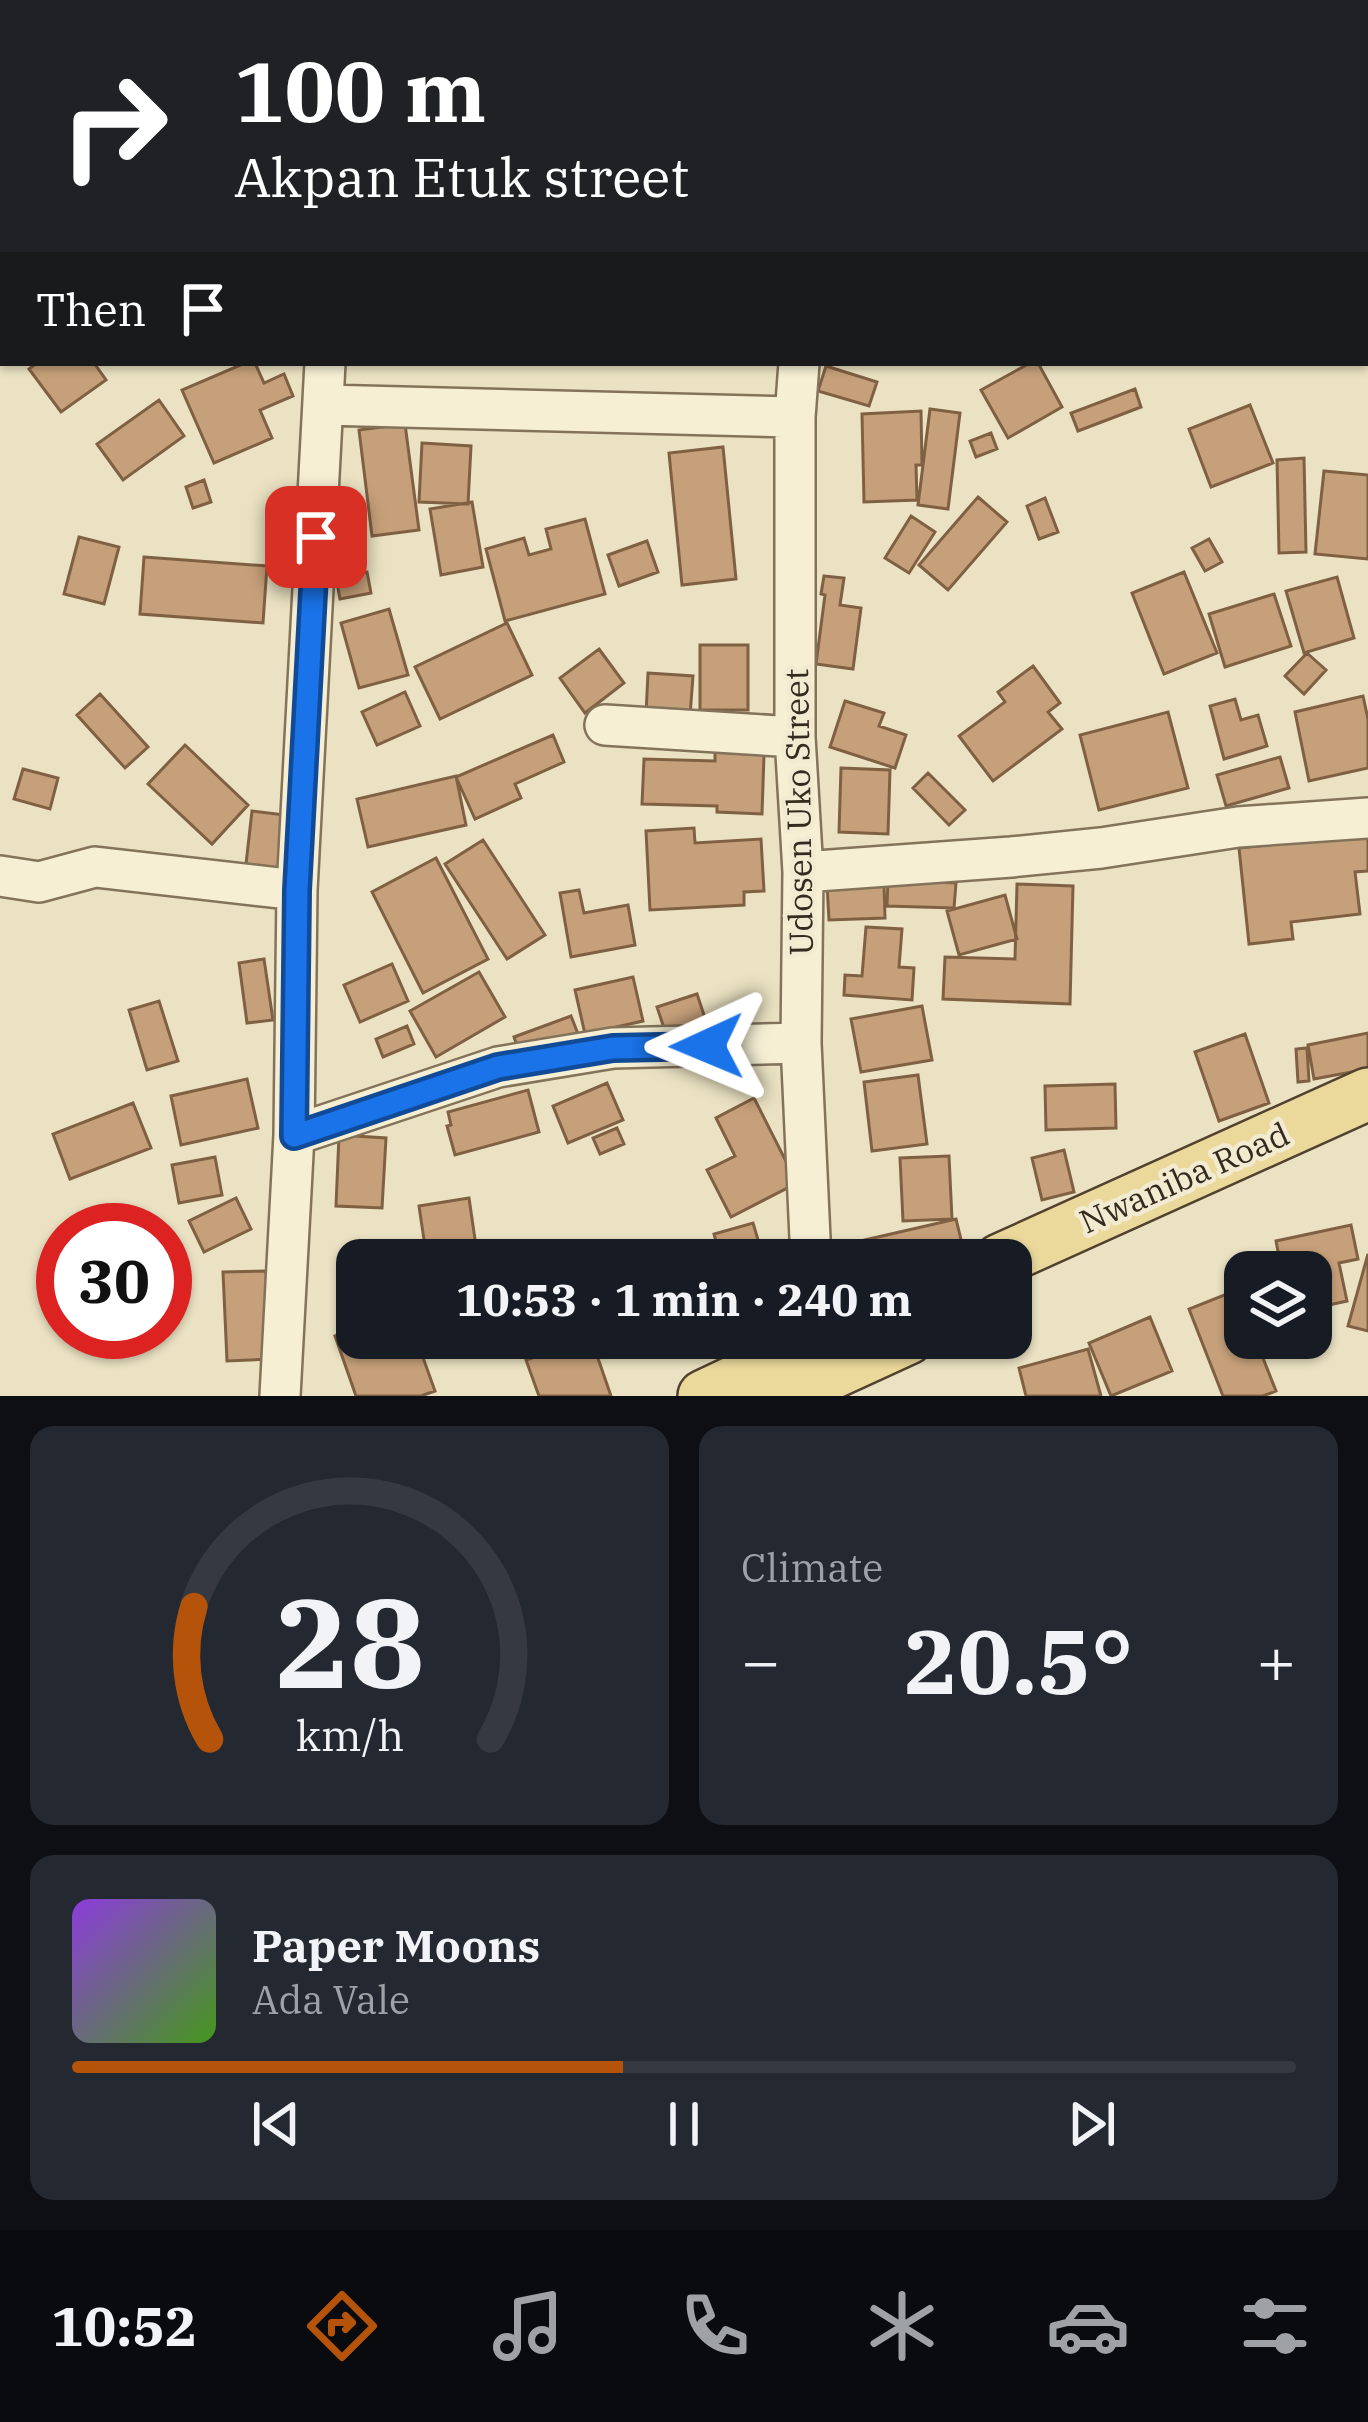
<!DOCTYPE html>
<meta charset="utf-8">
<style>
body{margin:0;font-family:"IBM Plex Serif",serif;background:#242831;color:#f1f3f6;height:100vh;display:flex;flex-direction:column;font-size:45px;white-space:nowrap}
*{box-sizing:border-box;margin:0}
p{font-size:39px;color:#9ea1a6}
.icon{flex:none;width:66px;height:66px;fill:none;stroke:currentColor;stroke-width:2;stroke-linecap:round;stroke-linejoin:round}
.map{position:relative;height:1396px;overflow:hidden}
.sheet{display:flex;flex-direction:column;gap:30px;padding:30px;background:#0d0f14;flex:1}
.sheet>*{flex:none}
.banner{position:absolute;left:0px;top:0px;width:1368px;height:366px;box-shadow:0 3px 9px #0004;background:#202124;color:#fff;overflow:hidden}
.fabs{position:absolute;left:1224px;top:1251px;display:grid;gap:24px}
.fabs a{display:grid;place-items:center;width:108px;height:108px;border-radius:24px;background:#171b24;box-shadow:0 3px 9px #0004;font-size:60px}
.speed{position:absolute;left:36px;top:1203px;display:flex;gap:24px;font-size:60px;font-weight:700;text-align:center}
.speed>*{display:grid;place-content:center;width:156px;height:156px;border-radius:50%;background:#171b24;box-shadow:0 3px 9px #0004;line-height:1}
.speed .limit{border:18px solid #d22;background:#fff;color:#111}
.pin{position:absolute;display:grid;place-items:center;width:102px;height:102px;color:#fff;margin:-51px;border-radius:24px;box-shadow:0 6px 18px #0006}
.me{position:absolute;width:132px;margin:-66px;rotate:269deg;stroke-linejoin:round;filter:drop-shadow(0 0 9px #0008)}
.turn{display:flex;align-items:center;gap:42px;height:252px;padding:0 36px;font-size:54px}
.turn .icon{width:156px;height:156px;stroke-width:2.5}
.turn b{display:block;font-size:84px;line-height:102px}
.then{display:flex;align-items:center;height:114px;padding:0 36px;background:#0003;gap:24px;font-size:45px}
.big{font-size:90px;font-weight:700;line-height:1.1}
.sheet .widget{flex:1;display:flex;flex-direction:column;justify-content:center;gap:18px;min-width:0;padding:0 42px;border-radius:24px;background:#242831}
.sheet .dial{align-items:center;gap:0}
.dial svg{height:312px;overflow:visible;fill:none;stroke:#363941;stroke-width:7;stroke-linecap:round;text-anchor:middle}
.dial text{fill:#f1f3f6;stroke:none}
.song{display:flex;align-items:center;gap:36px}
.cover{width:144px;height:144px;border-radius:18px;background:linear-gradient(135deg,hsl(270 70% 55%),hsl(100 70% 35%))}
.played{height:12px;border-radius:6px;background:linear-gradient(90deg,#b45309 45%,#363941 45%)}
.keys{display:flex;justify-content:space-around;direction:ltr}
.heat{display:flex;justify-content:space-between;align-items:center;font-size:66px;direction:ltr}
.sheet .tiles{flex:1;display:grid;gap:30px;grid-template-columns:1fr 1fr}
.widget:last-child{grid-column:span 2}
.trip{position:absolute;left:336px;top:1239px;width:696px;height:120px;border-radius:24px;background:#171b24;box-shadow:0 3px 9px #0004;font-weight:700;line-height:120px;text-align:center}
.dock{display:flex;height:192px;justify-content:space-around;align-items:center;background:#090b0e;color:#9ea1a6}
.dock .icon{width:84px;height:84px}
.dock .selected{color:#b45309}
.dock b{font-size:54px;color:#f1f3f6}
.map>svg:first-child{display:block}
.building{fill:#c6a07a;stroke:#806042;stroke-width:3}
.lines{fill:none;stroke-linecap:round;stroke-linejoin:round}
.minor-casing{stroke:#83735b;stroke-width:44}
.major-casing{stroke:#51412f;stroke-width:56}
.minor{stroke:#f6efd4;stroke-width:39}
.major{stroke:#ebd99c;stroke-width:51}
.route-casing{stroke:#114b97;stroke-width:30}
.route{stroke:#1a73e8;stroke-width:21}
.labels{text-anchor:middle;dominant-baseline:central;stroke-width:9;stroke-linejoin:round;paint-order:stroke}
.street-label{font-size:33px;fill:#342a1e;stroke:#f2ebd1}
</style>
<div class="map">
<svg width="1368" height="1396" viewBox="0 0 1368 1396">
<rect width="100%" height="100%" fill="#eae2c2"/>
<path class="building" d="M 374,0 L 498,0 L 498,3 L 374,3 Z
M 835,0 L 966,0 L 965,3 L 845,3 Z
M 37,363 L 94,363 L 106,380 L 61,412 L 29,369 Z
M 245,363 L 255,363 L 264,383 L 284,374 L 293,396 L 260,410 L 272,438 L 214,463 L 182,390 Z
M 1030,363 L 1038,363 L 1062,407 L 1008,438 L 981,390 Z
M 826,366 L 877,382 L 869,406 L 818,391 Z
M 1135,389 L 1141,407 L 1078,431 L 1071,413 Z
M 159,400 L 184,436 L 123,480 L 97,444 Z
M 1250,405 L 1273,463 L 1211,487 L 1189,429 Z
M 930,409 L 960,413 L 948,509 L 918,505 Z
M 921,411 L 922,465 L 916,465 L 917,500 L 864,502 L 862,414 Z
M 405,424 L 419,530 L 372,536 L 359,430 Z
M 991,433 L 997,449 L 976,457 L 970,441 Z
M 422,443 L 471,446 L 468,504 L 419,502 Z
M 723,447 L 736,579 L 682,585 L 669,453 Z
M 1304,458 L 1306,552 L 1279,553 L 1277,460 Z
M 1324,471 L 1368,475 L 1368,559 L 1315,554 Z
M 204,480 L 211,502 L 193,508 L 186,487 Z
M 978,497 L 1007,522 L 948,590 L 919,565 Z
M 1045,498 L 1058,532 L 1039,539 L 1027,506 Z
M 472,502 L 483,567 L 441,575 L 430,509 Z
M 911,516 L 935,532 L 909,573 L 885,558 Z
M 585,519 L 605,594 L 505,621 L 486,549 L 524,538 L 529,555 L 551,549 L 546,529 Z
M 79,537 L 119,547 L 104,604 L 64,594 Z
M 352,539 L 364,560 L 348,569 L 336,548 Z
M 1209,539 L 1222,562 L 1205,571 L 1192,548 Z
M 647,541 L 658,572 L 619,586 L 608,555 Z
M 144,557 L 267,566 L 263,623 L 140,614 Z
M 367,572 L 371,593 L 340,599 L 336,578 Z
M 1184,572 L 1217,653 L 1164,674 L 1132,593 Z
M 824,576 L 844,578 L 840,605 L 861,608 L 853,669 L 816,664 L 825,595 L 821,594 Z
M 1337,577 L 1354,638 L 1304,653 L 1286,591 Z
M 1274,594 L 1291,646 L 1225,667 L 1209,614 Z
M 389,609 L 408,675 L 359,688 L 341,623 Z
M 507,623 L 532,675 L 440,719 L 415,667 Z
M 700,645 L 748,645 L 748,710 L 700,710 Z
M 599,649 L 624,683 L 585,713 L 560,678 Z
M 1307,653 L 1326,670 L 1304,694 L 1285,676 Z
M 1033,666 L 1060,703 L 1048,712 L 1062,729 L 993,781 L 959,736 L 1005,702 L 998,692 Z
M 648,673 L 693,676 L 690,716 L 646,714 Z
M 405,692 L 420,726 L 377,745 L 362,712 Z
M 100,694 L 148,747 L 125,768 L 77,715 Z
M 1363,696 L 1368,719 L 1368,768 L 1309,781 L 1295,712 Z
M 1235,699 L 1241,720 L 1258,715 L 1267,746 L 1224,759 L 1210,706 Z
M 845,701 L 884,713 L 879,726 L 906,735 L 895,768 L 830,747 Z
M 1168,712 L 1188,788 L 1099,810 L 1080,735 Z
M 553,735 L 564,762 L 515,784 L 521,798 L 475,819 L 456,777 Z
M 185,745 L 248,805 L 212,844 L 148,784 Z
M 715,752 L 764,755 L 762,814 L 717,812 L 717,806 L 642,804 L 644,759 L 715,761 Z
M 1280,757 L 1289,788 L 1226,806 L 1217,775 Z
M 841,768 L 890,770 L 888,834 L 839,832 Z
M 23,769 L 58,778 L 50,809 L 14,799 Z
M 928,773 L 965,810 L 949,825 L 913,788 Z
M 456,776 L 466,825 L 368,847 L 357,799 Z
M 252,811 L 285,815 L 279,868 L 246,864 Z
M 694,828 L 695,843 L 761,839 L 764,891 L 744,892 L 744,905 L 650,910 L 646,831 Z
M 1368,834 L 1368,871 L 1355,872 L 1360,914 L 1291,922 L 1293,939 L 1249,944 L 1239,848 Z
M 483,840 L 545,935 L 507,959 L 445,864 Z
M 436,858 L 488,959 L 423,993 L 372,892 Z
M 888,880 L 956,883 L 954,908 L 887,906 Z
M 884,883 L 885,918 L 829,920 L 827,885 Z
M 1017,884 L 1073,886 L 1070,1004 L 943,999 L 945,957 L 1015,959 Z
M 579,890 L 584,913 L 628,905 L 635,945 L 571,957 L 560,893 Z
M 1005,895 L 1017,939 L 959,955 L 947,911 Z
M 866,927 L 902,929 L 899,967 L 914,968 L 912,1000 L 844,995 L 845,975 L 862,976 Z
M 264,959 L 273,1020 L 247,1023 L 239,963 Z
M 392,964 L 408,1001 L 360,1022 L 344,985 Z
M 479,972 L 505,1017 L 436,1057 L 410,1011 Z
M 633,977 L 643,1021 L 585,1034 L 575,990 Z
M 697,994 L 706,1021 L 666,1034 L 657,1007 Z
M 159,1001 L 178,1061 L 147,1070 L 129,1010 Z
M 922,1006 L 932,1060 L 861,1072 L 851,1019 Z
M 571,1016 L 580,1039 L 522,1060 L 514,1037 Z
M 407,1026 L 414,1044 L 383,1057 L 376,1039 Z
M 1368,1033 L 1368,1069 L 1314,1079 L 1308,1045 Z
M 1245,1034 L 1269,1103 L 1219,1121 L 1195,1052 Z
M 1307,1048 L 1309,1081 L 1298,1082 L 1296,1049 Z
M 918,1075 L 927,1144 L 872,1151 L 864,1082 Z
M 247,1079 L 258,1128 L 181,1145 L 171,1096 Z
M 607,1083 L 623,1120 L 568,1143 L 553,1106 Z
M 1115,1084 L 1116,1128 L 1046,1130 L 1045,1086 Z
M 528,1090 L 539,1132 L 455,1155 L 447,1126 L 451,1125 L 448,1112 Z
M 754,1098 L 797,1183 L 731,1217 L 707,1170 L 735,1156 L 716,1118 Z
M 133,1103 L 151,1148 L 70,1179 L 53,1134 Z
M 617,1128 L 624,1144 L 600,1154 L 593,1138 Z
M 339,1135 L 386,1138 L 382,1208 L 336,1206 Z
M 1064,1150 L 1074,1192 L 1042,1200 L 1032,1158 Z
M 949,1156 L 952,1219 L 903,1221 L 900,1158 Z
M 215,1157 L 222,1195 L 179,1203 L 172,1165 Z
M 236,1198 L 251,1229 L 204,1252 L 189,1221 Z
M 469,1198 L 478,1260 L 427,1260 L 419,1206 Z
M 956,1219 L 964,1252 L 930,1260 L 840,1260 L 840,1257 L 867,1250 L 865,1240 Z
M 753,1223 L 764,1260 L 721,1260 L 714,1234 Z
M 1351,1225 L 1358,1259 L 1339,1263 L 1347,1301 L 1311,1309 L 1311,1272 L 1282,1272 L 1276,1241 Z
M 1368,1254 L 1368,1331 L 1348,1326 Z
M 266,1271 L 270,1359 L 227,1361 L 223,1272 Z
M 1237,1290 L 1245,1311 L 1245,1338 L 1255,1338 L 1276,1391 L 1263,1396 L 1223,1396 L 1189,1309 Z
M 1150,1317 L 1172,1371 L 1111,1396 L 1089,1343 Z
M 357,1328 L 357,1338 L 416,1338 L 435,1391 L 421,1396 L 356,1396 L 335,1336 Z
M 591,1338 L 611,1396 L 539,1396 L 526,1360 Z
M 729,1338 L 786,1338 L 742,1362 Z
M 1088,1349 L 1101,1396 L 1026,1396 L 1019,1368 Z"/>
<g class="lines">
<defs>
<path id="minor" d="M 334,3 L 334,0
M 810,3 L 810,0
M 0,51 L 3,51
M 799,363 L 795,417 L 795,737 L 803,872 L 801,1043 L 811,1260
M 324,405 L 795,417
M 605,725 L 795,737
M 803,872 L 1011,857 L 1101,848 L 1238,827 L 1368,818
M 0,876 L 39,882 L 95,867 L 297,890
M 294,1135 L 498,1067 L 613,1048 L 801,1043
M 280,1396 L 294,1135 L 297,890 L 325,363"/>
<path id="major" d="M 1000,1260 L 1368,1094
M 704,1396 L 821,1341
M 782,1396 L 908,1338"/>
</defs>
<use href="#minor" class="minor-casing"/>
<use href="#major" class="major-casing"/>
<use href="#minor" class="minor"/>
<use href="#major" class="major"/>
</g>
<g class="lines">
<defs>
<path id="route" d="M 316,537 L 297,890 L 294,1136 L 498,1067 L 613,1048 L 707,1046"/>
</defs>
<use href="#route" class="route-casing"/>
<use href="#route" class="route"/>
</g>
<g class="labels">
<g class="street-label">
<text transform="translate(798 812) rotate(-91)">Udosen Uko Street</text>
<text transform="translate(1184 1177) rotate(-24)">Nwaniba Road</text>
</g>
</g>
</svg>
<div class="fabs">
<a><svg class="icon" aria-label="layers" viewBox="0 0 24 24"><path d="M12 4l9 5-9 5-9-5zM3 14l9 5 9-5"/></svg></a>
</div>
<div class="speed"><div class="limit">30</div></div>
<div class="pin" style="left:316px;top:537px;background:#d93025"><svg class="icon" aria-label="arrive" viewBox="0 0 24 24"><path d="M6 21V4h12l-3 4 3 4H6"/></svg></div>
<svg class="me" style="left:707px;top:1046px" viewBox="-20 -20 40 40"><path d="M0-17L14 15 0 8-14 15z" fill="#1a73e8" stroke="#fff" stroke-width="4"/></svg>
<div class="trip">10:53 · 1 min · 240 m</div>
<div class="banner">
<div class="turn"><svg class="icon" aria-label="right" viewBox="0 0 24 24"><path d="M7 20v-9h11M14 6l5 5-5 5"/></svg><div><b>100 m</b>Akpan Etuk street</div></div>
<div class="then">Then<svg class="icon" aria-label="arrive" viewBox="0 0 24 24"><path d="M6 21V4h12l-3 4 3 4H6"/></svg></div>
</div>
</div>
<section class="sheet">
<div class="tiles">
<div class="widget dial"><svg viewBox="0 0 100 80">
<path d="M14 69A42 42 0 1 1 86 69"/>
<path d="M14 69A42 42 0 0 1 10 35" stroke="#b45309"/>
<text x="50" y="56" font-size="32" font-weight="700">28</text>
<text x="50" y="72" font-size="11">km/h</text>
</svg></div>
<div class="widget"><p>Climate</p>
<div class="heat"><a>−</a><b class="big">20.5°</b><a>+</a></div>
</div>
<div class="widget">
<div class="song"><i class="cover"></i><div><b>Paper Moons</b><p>Ada Vale</p></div></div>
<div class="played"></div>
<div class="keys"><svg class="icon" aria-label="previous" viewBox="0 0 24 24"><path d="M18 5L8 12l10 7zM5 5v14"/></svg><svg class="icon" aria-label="pause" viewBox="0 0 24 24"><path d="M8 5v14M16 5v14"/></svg><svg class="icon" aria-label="next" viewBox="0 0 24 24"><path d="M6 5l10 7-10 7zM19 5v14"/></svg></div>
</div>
</div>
</section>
<nav class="dock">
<b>10:52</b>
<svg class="icon selected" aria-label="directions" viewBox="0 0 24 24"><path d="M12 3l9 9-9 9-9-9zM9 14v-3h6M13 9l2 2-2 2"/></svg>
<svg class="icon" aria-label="music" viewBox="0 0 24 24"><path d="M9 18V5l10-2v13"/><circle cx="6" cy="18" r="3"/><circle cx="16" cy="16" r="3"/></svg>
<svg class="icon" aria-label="phone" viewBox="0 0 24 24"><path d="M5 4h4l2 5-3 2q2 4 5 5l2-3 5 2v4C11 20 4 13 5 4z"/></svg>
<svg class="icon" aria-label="climate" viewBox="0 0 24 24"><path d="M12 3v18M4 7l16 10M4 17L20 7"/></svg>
<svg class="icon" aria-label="car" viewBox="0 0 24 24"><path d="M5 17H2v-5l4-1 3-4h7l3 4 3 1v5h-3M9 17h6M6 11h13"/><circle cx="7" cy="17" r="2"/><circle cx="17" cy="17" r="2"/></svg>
<svg class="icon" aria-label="filters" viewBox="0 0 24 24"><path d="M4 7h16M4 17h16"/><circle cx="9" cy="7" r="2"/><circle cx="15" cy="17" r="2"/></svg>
</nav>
